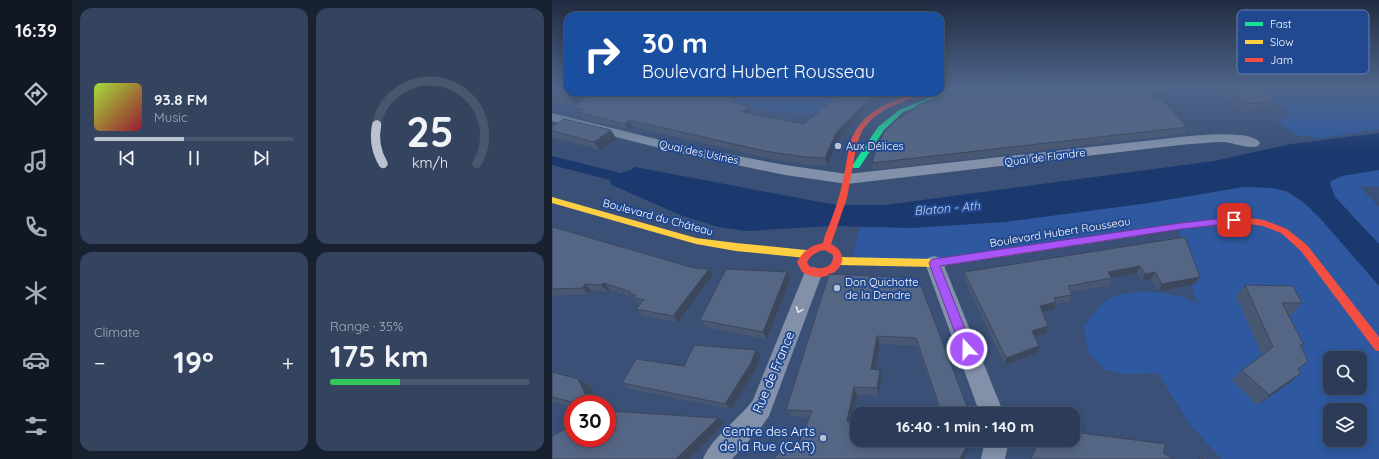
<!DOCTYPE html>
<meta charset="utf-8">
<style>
body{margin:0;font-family:Quicksand,sans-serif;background:#34435e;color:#f1f3f6;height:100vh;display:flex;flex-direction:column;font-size:15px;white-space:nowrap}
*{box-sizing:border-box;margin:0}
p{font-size:13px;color:#a6adba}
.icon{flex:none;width:22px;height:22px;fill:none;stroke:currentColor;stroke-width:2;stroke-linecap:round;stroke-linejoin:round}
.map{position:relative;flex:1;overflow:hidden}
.side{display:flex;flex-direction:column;gap:8px;padding:8px;background:#182130;width:480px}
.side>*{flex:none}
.banner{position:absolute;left:12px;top:12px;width:380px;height:84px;border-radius:12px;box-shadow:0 2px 10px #0003,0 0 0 1px #48566e;background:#1a4fa0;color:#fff;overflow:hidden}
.fabs{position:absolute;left:771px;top:351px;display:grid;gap:8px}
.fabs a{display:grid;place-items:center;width:44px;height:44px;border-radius:8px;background:#2c3c58;box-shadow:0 2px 10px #0003,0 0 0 1px #48566e;font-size:20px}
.speed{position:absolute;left:12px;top:395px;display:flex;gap:8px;font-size:20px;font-weight:700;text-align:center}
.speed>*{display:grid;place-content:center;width:52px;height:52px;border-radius:50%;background:#2c3c58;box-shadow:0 2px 10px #0003,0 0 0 1px #48566e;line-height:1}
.speed .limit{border:6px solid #d22;background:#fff;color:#111}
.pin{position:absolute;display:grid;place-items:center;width:34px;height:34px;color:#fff;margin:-17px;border-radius:8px;box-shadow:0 2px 6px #0006}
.me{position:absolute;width:44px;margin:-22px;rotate:339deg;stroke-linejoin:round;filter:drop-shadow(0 0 3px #0008)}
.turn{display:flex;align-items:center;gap:14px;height:84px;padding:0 12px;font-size:18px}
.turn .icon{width:52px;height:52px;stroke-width:2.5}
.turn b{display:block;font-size:28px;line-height:34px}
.big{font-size:30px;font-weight:700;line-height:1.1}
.side .card{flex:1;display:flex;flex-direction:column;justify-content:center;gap:6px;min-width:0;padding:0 14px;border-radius:12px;background:#34435e}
.side .dial{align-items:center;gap:0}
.dial svg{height:104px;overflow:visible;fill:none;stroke:#48566e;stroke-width:7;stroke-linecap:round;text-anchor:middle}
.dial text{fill:#f1f3f6;stroke:none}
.song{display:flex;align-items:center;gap:12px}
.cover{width:48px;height:48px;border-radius:6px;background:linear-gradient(135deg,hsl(80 70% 55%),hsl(350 70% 35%))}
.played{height:4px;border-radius:2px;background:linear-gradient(90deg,#bac2cf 45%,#48566e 45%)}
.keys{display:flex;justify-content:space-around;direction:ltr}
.heat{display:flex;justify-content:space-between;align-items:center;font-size:22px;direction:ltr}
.charge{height:6px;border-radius:3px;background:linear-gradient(90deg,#34c759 35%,#48566e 0)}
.side .tiles{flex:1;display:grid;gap:8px;grid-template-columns:repeat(2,1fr)}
.trip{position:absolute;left:298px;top:407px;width:230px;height:40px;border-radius:12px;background:#2c3c58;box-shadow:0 2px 10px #0003,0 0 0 1px #48566e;font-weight:700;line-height:40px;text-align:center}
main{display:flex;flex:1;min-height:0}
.dock{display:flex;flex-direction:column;width:72px;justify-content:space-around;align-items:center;background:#121823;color:#a6adba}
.dock .icon{width:28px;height:28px}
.dock .on{color:#bac2cf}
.dock b{font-size:18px;color:#f1f3f6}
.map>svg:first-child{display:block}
.green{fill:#2e59a0;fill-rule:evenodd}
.water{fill:#1b386f}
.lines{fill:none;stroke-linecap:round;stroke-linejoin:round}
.street{fill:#8291a9;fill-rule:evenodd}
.fast{fill:#16e098;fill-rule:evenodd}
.slow{fill:#ffcf43;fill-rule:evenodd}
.jam{fill:#f24e42;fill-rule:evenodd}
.wall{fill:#495872}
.shaded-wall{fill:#3c475c}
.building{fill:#556684;stroke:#3c475c}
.oneway{stroke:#e6e9ee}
.route{fill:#a855f7;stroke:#6d37a1}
.poi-dot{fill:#bac2cf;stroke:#22498f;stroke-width:1.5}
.labels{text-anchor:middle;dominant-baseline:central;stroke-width:4;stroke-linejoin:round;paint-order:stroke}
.poi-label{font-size:11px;fill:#fff;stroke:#22498f;text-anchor:start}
.street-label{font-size:11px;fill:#fff;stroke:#22498f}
.water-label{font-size:12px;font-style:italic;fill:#bed2f3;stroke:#22498f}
.near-street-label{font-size:13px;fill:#fff;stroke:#22498f}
.near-poi-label{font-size:13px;fill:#fff;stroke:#22498f;text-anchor:end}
.key{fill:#22498f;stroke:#6480b1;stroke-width:1}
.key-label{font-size:11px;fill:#fff}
</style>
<main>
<nav class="dock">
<b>16:39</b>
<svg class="icon on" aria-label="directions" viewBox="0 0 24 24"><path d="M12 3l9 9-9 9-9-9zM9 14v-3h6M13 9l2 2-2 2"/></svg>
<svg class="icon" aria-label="music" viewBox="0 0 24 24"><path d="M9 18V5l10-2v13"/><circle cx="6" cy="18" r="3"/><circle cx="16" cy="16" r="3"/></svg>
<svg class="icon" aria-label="phone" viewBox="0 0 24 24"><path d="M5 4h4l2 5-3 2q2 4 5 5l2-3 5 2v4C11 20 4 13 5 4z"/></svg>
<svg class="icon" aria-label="climate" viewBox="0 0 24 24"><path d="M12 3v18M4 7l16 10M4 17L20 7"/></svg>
<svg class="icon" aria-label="car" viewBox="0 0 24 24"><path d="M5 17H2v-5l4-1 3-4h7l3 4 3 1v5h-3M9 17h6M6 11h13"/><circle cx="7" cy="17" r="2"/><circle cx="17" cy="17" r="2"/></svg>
<svg class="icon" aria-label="filters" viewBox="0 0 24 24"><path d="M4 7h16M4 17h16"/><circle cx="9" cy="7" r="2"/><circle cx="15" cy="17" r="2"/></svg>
</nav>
<section class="side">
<div class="tiles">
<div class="card">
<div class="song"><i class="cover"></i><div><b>93.8 FM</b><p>Music</p></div></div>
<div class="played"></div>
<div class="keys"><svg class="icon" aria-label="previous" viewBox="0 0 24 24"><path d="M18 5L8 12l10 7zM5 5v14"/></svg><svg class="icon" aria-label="pause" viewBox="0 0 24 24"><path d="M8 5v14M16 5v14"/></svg><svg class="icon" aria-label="next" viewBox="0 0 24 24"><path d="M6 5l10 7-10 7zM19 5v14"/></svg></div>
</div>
<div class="card dial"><svg viewBox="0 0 100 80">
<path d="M14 69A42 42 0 1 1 86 69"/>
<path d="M14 69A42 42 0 0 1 9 39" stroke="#bac2cf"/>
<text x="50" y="56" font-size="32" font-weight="700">25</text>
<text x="50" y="72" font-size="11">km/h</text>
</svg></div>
<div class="card"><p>Climate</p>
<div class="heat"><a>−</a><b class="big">19°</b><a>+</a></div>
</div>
<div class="card"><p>Range · 35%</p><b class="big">175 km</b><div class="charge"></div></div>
</div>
</section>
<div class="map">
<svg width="827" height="459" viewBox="0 0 827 459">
<rect width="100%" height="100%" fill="#3a5076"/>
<path class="green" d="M 691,86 L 827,86 L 827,129 L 764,139 C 758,134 755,137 749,136 C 740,134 732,127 726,121 L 729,119 L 736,117 L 733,108 L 701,90 Z
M 133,92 L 280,92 C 285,105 271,111 260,113 C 253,114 244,112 236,112 C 201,109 167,101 133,95 Z
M 827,170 L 827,187 L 807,186 L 827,207 L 827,244 L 783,197 L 778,184 L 779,181 L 790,176 Z
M 691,187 C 705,187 721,186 734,191 C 762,202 806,262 827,286 L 827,459 L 670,459 L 638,425 L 606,373 L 574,374 L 553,370 L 536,352 L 532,327 C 538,317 545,308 554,301 C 573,288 613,291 635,299 C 638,300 642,303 646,304 L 639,286 L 640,262 L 627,239 L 629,226 L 382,263 L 300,261 L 308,227 C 437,229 564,208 691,187 ZM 778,358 L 808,358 L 808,388 L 778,388 ZM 778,410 L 808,410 L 808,440 L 778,440 Z"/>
<path class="water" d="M 827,133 L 827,170 L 790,176 L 779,181 L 778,184 L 783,197 L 827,244 L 827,286 L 767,217 L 750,201 L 734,191 L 719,188 L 691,187 L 597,203 L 453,222 L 359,228 L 281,226 L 194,231 L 166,227 L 128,215 L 60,185 L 58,180 L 0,165 L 0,156 L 68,173 L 79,170 L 83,167 L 262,201 L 287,205 L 333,205 L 662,161 L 739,144 Z"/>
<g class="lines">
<path class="street" d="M 0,113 L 132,146 L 233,165 L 295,174 L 628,137 C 644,136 699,129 708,143 L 706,146 C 696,149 683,143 672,142 C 658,142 642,144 628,145 L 295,184 L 233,175 L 132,154 L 0,121 Z
M 382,256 L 388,258 L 391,263 L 452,414 L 428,414 L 373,263 L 376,258 Z
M 261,267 L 268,269 L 270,274 L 217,416 L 210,426 L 180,459 L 151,459 C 160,437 186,420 201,400 L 252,274 L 254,269 Z
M 433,440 L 457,440 L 453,459 L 429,459 Z"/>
<path class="fast" d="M 407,86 L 417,86 L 351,112 L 332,130 L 307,168 L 301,168 L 300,166 L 326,127 L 347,110 Z"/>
<path class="slow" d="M 0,197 L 144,238 L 184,243 L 254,250 L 257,251 L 259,254 L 257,257 L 254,258 L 184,251 L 144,244 L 0,203 Z
M 585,230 L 590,233 L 585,236 L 382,267 L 286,265 L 283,264 L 281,261 L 283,258 L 286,257 L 382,259 Z"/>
<path class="jam" d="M 365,92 L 374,92 L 334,109 L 320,119 L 311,129 L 305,143 L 295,198 L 279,244 C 301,255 287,276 268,277 C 261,278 255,274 250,272 L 245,262 C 251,251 258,246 271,243 L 272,238 C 280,219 287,200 291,180 C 294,168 295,156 298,144 C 307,112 337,102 365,92 ZM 273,250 L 281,255 C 282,270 266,270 257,266 L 255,262 C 259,255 265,251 273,250 Z
M 691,217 L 712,220 L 735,229 L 755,245 L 827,337 L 827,351 L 823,350 L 749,251 L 729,233 L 711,226 L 691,223 L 629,229 L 585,236 L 580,233 L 585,230 L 629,223 Z"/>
</g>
<path class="wall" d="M 0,86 L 16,92 L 39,92 L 23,105 L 0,104 Z
M 662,86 L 704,86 L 722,101 L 717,109 L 690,112 Z
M 625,90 L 607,98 L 635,127 L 632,134 L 321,170 L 320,163 L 364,108 L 364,106 Z
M 278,92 L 351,92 L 326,101 L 311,112 L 286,140 L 275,165 L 255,165 L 214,158 L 82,127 L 76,130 L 31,119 L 22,107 L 183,97 L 181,98 L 185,103 L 200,113 L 199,113 L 252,124 L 287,94 Z
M 0,127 L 65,139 L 48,150 L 2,138 L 0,136 Z
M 0,228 L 161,275 L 126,322 L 90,316 L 84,309 L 89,304 L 88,304 L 84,300 L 83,300 L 79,296 L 58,290 L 56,292 L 39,290 L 37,294 L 0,296 Z
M 633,237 L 648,277 L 643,284 L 606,291 L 599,279 L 590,281 L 585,273 L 560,278 L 557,286 L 519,292 L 520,295 L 518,302 L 503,304 L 502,309 L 490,312 L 494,333 L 483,337 L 487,346 L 486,352 L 453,365 L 412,279 L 412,272 Z
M 366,278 L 418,414 L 389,414 L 365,346 L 328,344 L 323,369 L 330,377 L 327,395 L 305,395 L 299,424 L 331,442 L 332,440 L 421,440 L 412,459 L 222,459 L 243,452 L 257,417 L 239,416 L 234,410 Z
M 238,279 L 215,339 L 154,327 L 148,320 Z
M 693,285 L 750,303 L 739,315 L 736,315 L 752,345 L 749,347 L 746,370 L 749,373 L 737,383 L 705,405 L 680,380 L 690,370 L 710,355 L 684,296 Z
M 209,356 L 204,369 L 179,409 L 77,389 L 70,383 L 132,366 Z
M 0,372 L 39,387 L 46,404 L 21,404 L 21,408 L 0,402 Z"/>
<path class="shaded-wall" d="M 388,86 L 395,86 L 388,89 Z
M 620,86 L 626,86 L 625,90 L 599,102 L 601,95 Z
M 16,89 L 16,92 L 39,92 L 23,105 L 13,91 Z
M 178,92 L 181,92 L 183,97 L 175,103 L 172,96 Z
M 331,92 L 351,92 L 326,101 L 311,112 L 286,140 L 275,165 L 273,158 L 284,133 L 310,106 L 325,94 Z
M 183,99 L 186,106 L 179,102 Z
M 197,106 L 200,113 L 193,118 L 190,112 Z
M 77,120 L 82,127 L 76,130 L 72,124 Z
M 59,130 L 65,139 L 48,150 L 42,142 Z
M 588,266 L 585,273 L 554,279 L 556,272 Z
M 157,269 L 161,275 L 126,322 L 121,316 Z
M 235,272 L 238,279 L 215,339 L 211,332 Z
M 603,272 L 599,279 L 590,281 L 593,274 Z
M 648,277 L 643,284 L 606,291 L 610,284 Z
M 52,283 L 58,290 L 56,292 L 49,285 Z
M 33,284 L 39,290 L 37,294 L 30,288 Z
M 504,302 L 502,309 L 486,313 L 488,306 Z
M 496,326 L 494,333 L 479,338 L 480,331 Z
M 325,336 L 328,344 L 322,377 L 319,369 Z
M 487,346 L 486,352 L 453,365 L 454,358 Z
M 204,350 L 209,356 L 204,369 L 179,409 L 173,404 Z
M 328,370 L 330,377 L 327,395 L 325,388 Z
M 749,373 L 737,383 L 705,405 L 717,395 Z
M 26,379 L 39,387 L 46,404 L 38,404 Z
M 302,387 L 305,395 L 298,428 L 295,421 Z
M 166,418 L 172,424 L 137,459 L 124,459 Z
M 418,440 L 421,440 L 412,459 L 408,459 Z"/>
<path class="building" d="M 0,86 L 16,86 L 16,89 L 13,91 L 0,90 Z
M 413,86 L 620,86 L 601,95 L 612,101 L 635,127 L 320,163 L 324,149 L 331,134 L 343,121 L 365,107 L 364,106 Z
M 674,86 L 704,86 L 722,101 L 694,104 Z
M 40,92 L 178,92 L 172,96 L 183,99 L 179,102 L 197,106 L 190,112 L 252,124 L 290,92 L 331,92 L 325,94 L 310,106 L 284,133 L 273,158 L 253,157 L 212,151 L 77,120 L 72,124 L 26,112 L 30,109 L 22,107 Z
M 12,119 L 59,130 L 42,142 L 0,131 L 0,127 Z
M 1,227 L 142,268 L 157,269 L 121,316 L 84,309 L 92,300 L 82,298 L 84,295 L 77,294 L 79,292 L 52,283 L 49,285 L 33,284 L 30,288 L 0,289 L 0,228 Z
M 633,237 L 648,277 L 610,284 L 603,272 L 593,274 L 588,266 L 556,272 L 560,278 L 516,286 L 520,295 L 502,298 L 504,302 L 488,306 L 496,326 L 480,331 L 487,346 L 454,358 L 412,272 Z
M 174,269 L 235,272 L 211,332 L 148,320 Z
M 277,274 L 366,278 L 418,414 L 390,414 L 364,338 L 325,336 L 319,369 L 328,370 L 325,388 L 302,387 L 295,421 L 305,427 L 305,440 L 327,440 L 331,442 L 332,440 L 418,440 L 408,459 L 222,459 L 229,450 L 243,452 L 260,411 L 234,410 Z
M 693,285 L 741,286 L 750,303 L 730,303 L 752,345 L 748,345 L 756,361 L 746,369 L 749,373 L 717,395 L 690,370 L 721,347 Z
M 142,345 L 204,350 L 199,363 L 173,404 L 70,383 L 84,359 L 132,366 Z
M 0,372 L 26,379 L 38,404 L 28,404 L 0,397 Z
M 55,411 L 166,418 L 124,459 L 0,459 L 0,436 L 21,425 L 21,438 L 55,438 Z
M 521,432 L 614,444 L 611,453 L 621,459 L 479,459 L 487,440 L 521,440 Z
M 648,457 L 652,459 L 647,459 Z"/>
<defs><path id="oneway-chevron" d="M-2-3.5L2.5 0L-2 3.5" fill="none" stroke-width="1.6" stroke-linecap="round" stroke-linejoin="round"/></defs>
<use class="oneway" href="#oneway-chevron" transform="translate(247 310) rotate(111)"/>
<linearGradient id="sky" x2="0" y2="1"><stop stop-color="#202c41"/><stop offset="0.57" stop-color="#4f648a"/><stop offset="1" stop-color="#4f648a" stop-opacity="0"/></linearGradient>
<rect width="827" height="151" fill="url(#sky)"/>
<path class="route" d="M 682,217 L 686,220 L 682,223 L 629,229 L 388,266 L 421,349 L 419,353 L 415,354 L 411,353 L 409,349 L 377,263 L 379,260 L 382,259 L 629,223 Z"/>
<g class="poi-dot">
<circle cx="286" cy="146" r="4"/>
<circle cx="285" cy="288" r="4"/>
<circle cx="271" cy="438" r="4"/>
</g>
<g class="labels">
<g class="poi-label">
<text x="294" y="146">Aux Délices</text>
<text x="293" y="282">Don Quichotte<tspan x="293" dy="13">de la Dendre</tspan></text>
</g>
<g class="street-label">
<text transform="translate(147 152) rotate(12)">Quai des Usines</text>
<text transform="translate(493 157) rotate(-7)">Quai de Flandre</text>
<text transform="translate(106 217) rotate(15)">Boulevard du Château</text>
<text transform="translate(508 232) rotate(-9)">Boulevard Hubert Rousseau</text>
</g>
<g class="water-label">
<text transform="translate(395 208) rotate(-5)">Blaton - Ath</text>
</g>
<g class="near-street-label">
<text transform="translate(221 372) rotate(-67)">Rue de France</text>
</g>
<g class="near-poi-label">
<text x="263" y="431">Centre des Arts<tspan x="263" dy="15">de la Rue (CAR)</tspan></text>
</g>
</g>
<rect x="685" y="10" width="132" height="64" rx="6" class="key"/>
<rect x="693" y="22" width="18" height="4" fill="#16e098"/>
<rect x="693" y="40" width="18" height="4" fill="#ffcf43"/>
<rect x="693" y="58" width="18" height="4" fill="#f24e42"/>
<g class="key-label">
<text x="718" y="28">Fast</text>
<text x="718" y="46">Slow</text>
<text x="718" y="64">Jam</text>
</g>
</svg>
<div class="fabs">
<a><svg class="icon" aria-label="search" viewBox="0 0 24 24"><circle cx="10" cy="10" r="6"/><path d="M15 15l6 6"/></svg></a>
<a><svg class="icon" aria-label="layers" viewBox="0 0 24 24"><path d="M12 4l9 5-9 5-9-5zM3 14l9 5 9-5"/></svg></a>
</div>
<div class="speed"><div class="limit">30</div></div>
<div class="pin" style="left:682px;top:220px;background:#d93025"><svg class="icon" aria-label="arrive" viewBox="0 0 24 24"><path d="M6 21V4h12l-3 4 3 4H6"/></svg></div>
<svg class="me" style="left:415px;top:349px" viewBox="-20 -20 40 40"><circle r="17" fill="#a855f7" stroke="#fff" stroke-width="3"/><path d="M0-11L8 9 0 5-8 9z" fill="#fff"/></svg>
<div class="trip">16:40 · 1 min · 140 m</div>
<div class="banner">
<div class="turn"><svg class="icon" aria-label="right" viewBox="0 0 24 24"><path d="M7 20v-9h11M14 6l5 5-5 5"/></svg><div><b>30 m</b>Boulevard Hubert Rousseau</div></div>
</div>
</div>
</main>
